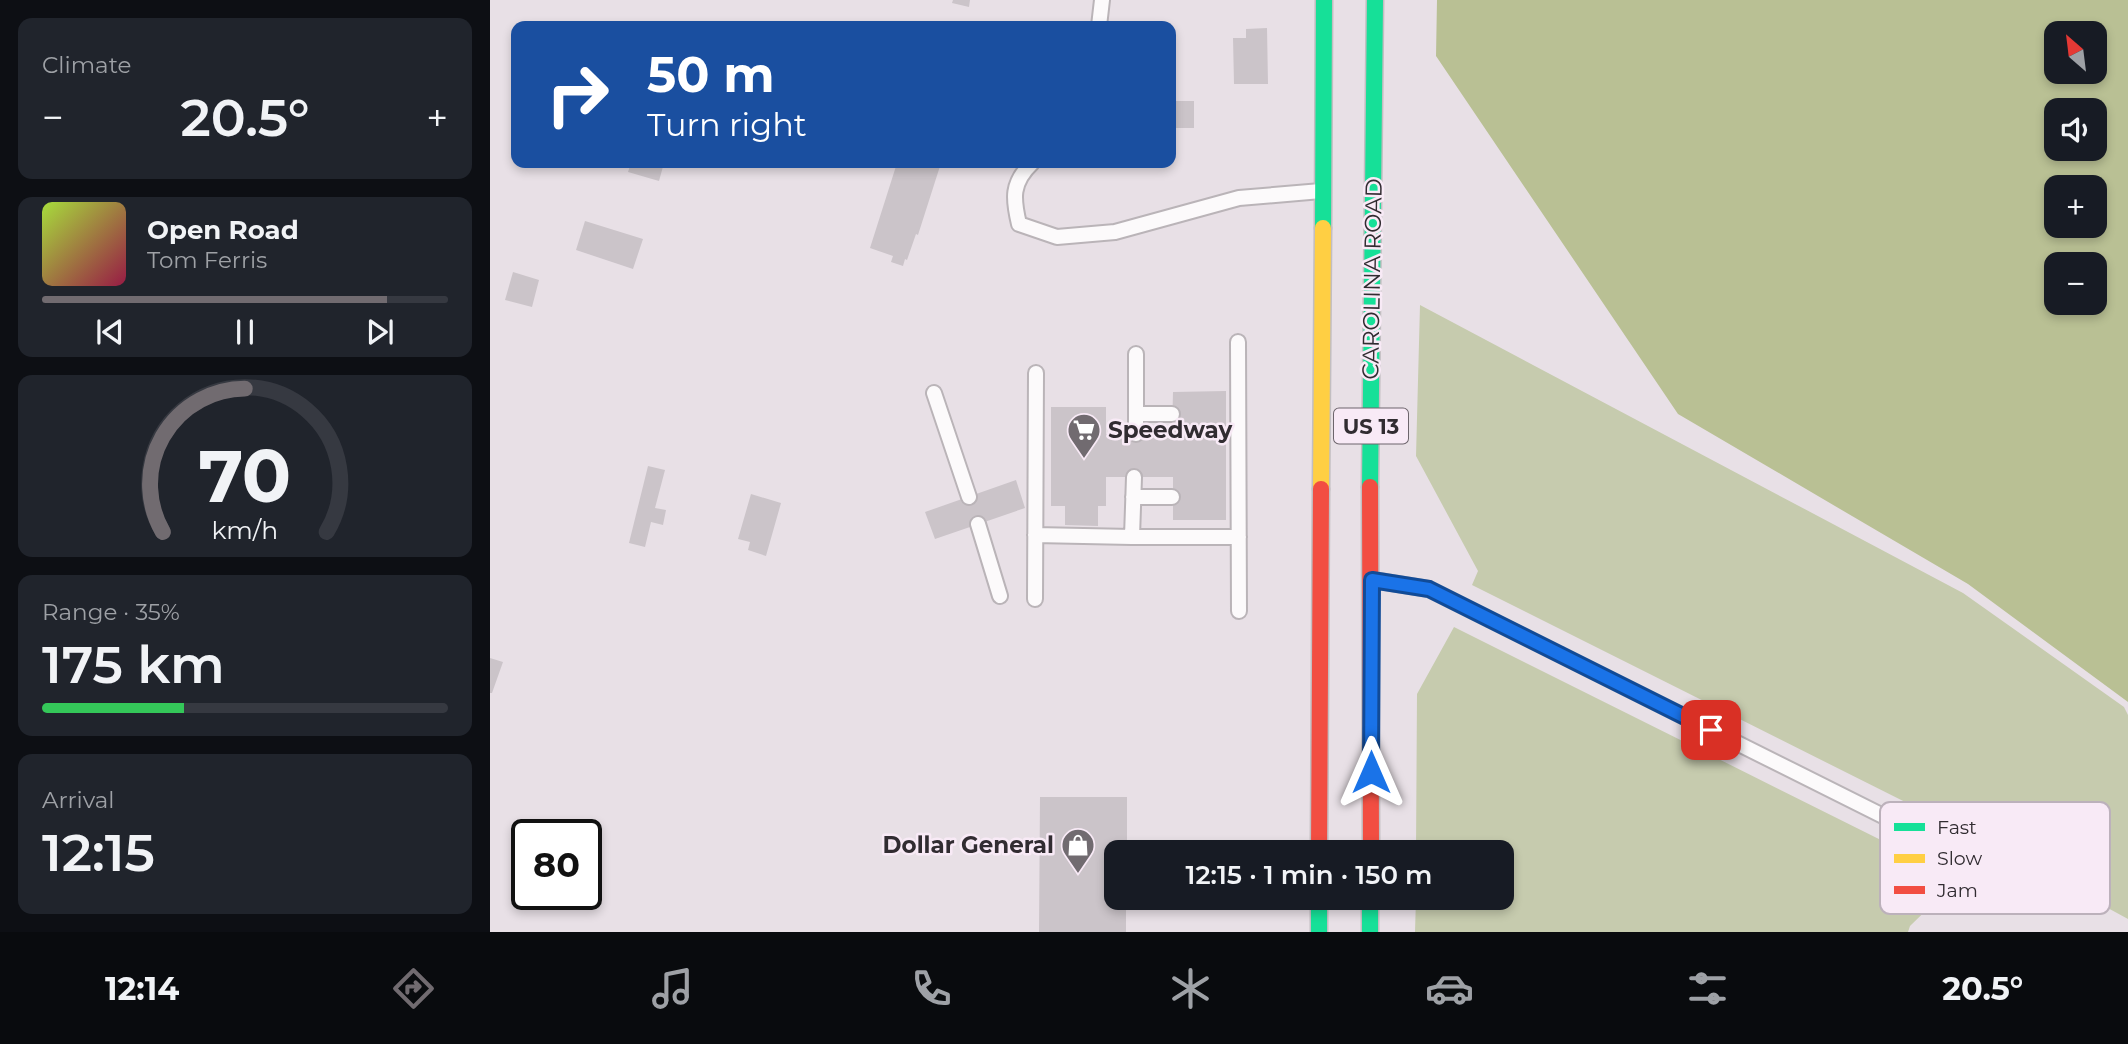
<!DOCTYPE html>
<meta charset="utf-8">
<style>
body{margin:0;font-family:Montserrat,sans-serif;background:#20242c;color:#f1f3f6;height:100vh;display:flex;flex-direction:column;font-size:26px;white-space:nowrap}
*{box-sizing:border-box;margin:0}
p{font-size:23px;color:#9ea1a6}
.icon{flex:none;width:38px;height:38px;fill:none;stroke:currentColor;stroke-width:2;stroke-linecap:round;stroke-linejoin:round}
.map{position:relative;flex:1;overflow:hidden}
.panel{display:flex;flex-direction:column;gap:18px;padding:18px;background:#0d0f14;width:490px}
.panel>*{flex:none}
.hud{position:absolute;left:21px;top:21px;width:665px;height:147px;border-radius:14px;box-shadow:0 4px 10px #0003;background:#1a4fa0;color:#fff;overflow:hidden}
.needle{width:46px;rotate:332deg}
.buttons{position:absolute;left:1554px;top:21px;display:grid;gap:14px}
.buttons a{display:grid;place-items:center;width:63px;height:63px;border-radius:14px;background:#171b24;box-shadow:0 4px 10px #0003;font-size:35px}
.speed{position:absolute;left:21px;top:819px;display:flex;gap:14px;font-size:35px;font-weight:700;text-align:center}
.speed>*{display:grid;place-content:center;width:91px;height:91px;border-radius:50%;background:#171b24;box-shadow:0 4px 10px #0003;line-height:1}
.speed .limit{border:4px solid #111;border-radius:10px;background:#fff;color:#111}
.pin{position:absolute;display:grid;place-items:center;width:60px;height:60px;color:#fff;margin:-30px;border-radius:14px;box-shadow:0 4px 10px #0006}
.me{position:absolute;width:77px;margin:-38px;rotate:0deg;stroke-linejoin:round;filter:drop-shadow(0 0 5px #0008)}
.turn{display:flex;align-items:center;gap:24px;height:147px;padding:0 21px;font-size:32px}
.turn .icon{width:91px;height:91px;stroke-width:2.5}
.turn b{display:block;font-size:49px;line-height:60px}
.big{font-size:52px;font-weight:600;line-height:1.1}
.panel .tile{flex:1;display:flex;flex-direction:column;justify-content:center;gap:10px;min-width:0;padding:0 24px;border-radius:14px;background:#20242c}
.panel .dial{align-items:center;gap:0}
.dial svg{height:182px;overflow:visible;fill:none;stroke:#363941;stroke-width:7;stroke-linecap:round;text-anchor:middle}
.dial text{fill:#f1f3f6;stroke:none}
.song{display:flex;align-items:center;gap:21px}
.cover{width:84px;height:84px;border-radius:10px;background:linear-gradient(135deg,hsl(80 70% 55%),hsl(340 70% 35%))}
.played{height:7px;border-radius:4px;background:linear-gradient(90deg,#716b70 85%,#363941 85%)}
.keys{display:flex;justify-content:space-around;direction:ltr}
.heat{display:flex;justify-content:space-between;align-items:center;font-size:38px;direction:ltr}
.charge{height:10px;border-radius:5px;background:linear-gradient(90deg,#34c759 35%,#363941 0)}
.trip{position:absolute;left:614px;top:840px;width:410px;height:70px;border-radius:14px;background:#171b24;box-shadow:0 4px 10px #0003;font-weight:600;line-height:70px;text-align:center}
.dock{display:flex;height:112px;justify-content:space-around;align-items:center;background:#090b0e;color:#9ea1a6}
.dock .icon{width:49px;height:49px}
.dock .selected{color:#716b70}
.dock b{font-size:32px;color:#f1f3f6}
main{display:flex;flex:1;min-height:0}
.map>svg:first-child{display:block}
.green{fill:#c6cbae}
.forest{fill:#b9c094;fill-rule:evenodd}
.building{fill:#cbc4c9}
.lines{fill:none;stroke-linecap:round;stroke-linejoin:round}
.lane-casing{stroke:#bab4b8;stroke-width:18}
.fast-casing{stroke:#c2bec1;stroke-width:19}
.slow-casing{stroke:#c2bec1;stroke-width:19}
.jam-casing{stroke:#c2bec1;stroke-width:19}
.lane{stroke:#fcfafb;stroke-width:14}
.fast{stroke:#16e098;stroke-width:16}
.slow{stroke:#ffcf43;stroke-width:16}
.jam{stroke:#f24e42;stroke-width:16}
.route-casing{stroke:#114b97;stroke-width:18}
.route{stroke:#1a73e8;stroke-width:12}
.labels{text-anchor:middle;dominant-baseline:central;stroke-width:5;stroke-linejoin:round;paint-order:stroke}
.shield{fill:#f8eaf6;stroke:#6d656c;stroke-width:2}
.shield-label{font-size:21px;font-weight:bold;fill:#312c31}
.street-label{font-size:23px;fill:#312c31;stroke:#f8eaf6}
.poi-label{font-size:23px;font-weight:bold;fill:#312c31;stroke:#f8eaf6;text-anchor:start}
.key{fill:#f8eaf6;stroke:#bcb1bb;stroke-width:2}
.key-label{font-size:19px;fill:#312c31}
</style>
<main>
<section class="panel">
<div class="tile"><p>Climate</p>
<div class="heat"><a>−</a><b class="big">20.5°</b><a>+</a></div>
</div>
<div class="tile">
<div class="song"><i class="cover"></i><div><b>Open Road</b><p>Tom Ferris</p></div></div>
<div class="played"></div>
<div class="keys"><svg class="icon" aria-label="previous" viewBox="0 0 24 24"><path d="M18 5L8 12l10 7zM5 5v14"/></svg><svg class="icon" aria-label="pause" viewBox="0 0 24 24"><path d="M8 5v14M16 5v14"/></svg><svg class="icon" aria-label="next" viewBox="0 0 24 24"><path d="M6 5l10 7-10 7zM19 5v14"/></svg></div>
</div>
<div class="tile dial"><svg viewBox="0 0 100 80">
<path d="M14 69A42 42 0 1 1 86 69"/>
<path d="M14 69A42 42 0 0 1 50 6" stroke="#716b70"/>
<text x="50" y="56" font-size="32" font-weight="700">70</text>
<text x="50" y="72" font-size="11">km/h</text>
</svg></div>
<div class="tile"><p>Range · 35%</p><b class="big">175 km</b><div class="charge"></div></div>
<div class="tile"><p>Arrival</p><b class="big">12:15</b></div>
</section>
<div class="map">
<svg width="1638" height="932" viewBox="0 0 1638 932">
<rect width="100%" height="100%" fill="#e8e0e6"/>
<path class="green" d="M 930,305 L 1473,593 L 1634,707 L 1638,715 L 1638,919 L 1513,851 L 982,585 L 988,571 L 926,456 Z
M 964,627 L 1429,859 L 1456,876 L 1460,887 L 1420,926 L 1418,932 L 925,932 L 926,898 L 1012,898 L 1012,852 L 926,852 L 927,694 Z"/>
<path class="forest" d="M 947,0 L 1638,0 L 1638,702 L 1478,584 L 1188,414 L 946,56 ZM 1566,33 L 1605,33 L 1605,72 L 1566,72 ZM 1566,110 L 1605,110 L 1605,149 L 1566,149 ZM 1566,187 L 1605,187 L 1605,226 L 1566,226 ZM 1566,264 L 1605,264 L 1605,303 L 1566,303 Z"/>
<path class="building" d="M 463,0 L 480,0 L 479,7 L 462,3 Z
M 777,28 L 778,84 L 744,84 L 743,38 L 756,38 L 756,29 Z
M 681,101 L 704,101 L 704,128 L 681,128 Z
M 141,163 L 174,163 L 169,181 L 138,172 Z
M 407,163 L 451,163 L 428,235 L 426,234 L 417,260 L 415,259 L 413,266 L 401,262 L 403,256 L 380,248 Z
M 95,221 L 153,239 L 143,269 L 86,250 Z
M 23,272 L 49,280 L 42,307 L 15,300 Z
M 736,391 L 736,520 L 683,520 L 683,477 L 616,477 L 616,506 L 608,506 L 608,526 L 575,525 L 575,506 L 561,506 L 561,407 L 616,407 L 616,434 L 682,433 L 683,392 Z
M 158,466 L 175,470 L 165,508 L 176,510 L 173,525 L 161,522 L 155,547 L 139,543 Z
M 526,480 L 535,508 L 445,539 L 435,512 Z
M 261,494 L 291,503 L 276,556 L 258,550 L 260,542 L 248,539 Z
M 0,658 L 13,662 L 2,693 L 0,693 Z
M 550,797 L 637,797 L 637,852 L 626,852 L 626,898 L 636,898 L 636,932 L 549,932 Z"/>
<g class="lines">
<defs>
<path id="lane" d="M 609,26 L 612,0
M 542,163 C 521,183 523,199 529,224 L 567,237 L 625,232 L 749,198 L 831,191
M 748,342 L 749,611
M 444,393 L 479,497
M 646,414 L 682,414
M 646,434 L 646,354
M 643,497 L 682,497
M 488,524 L 510,596
M 545,535 L 642,537 L 644,477
M 642,537 L 749,537
M 883,580 L 939,589 L 1471,855
M 545,599 L 546,373"/>
<path id="fast" d="M 833,228 L 834,0
M 880,487 L 885,0
M 829,898 L 829,932
M 880,898 L 880,932"/>
<path id="slow" d="M 831,489 L 833,228"/>
<path id="jam" d="M 880,487 L 881,852
M 829,852 L 831,489"/>
</defs>
<use href="#lane" class="lane-casing"/>
<use href="#fast" class="fast-casing"/>
<use href="#slow" class="slow-casing"/>
<use href="#jam" class="jam-casing"/>
<use href="#lane" class="lane"/>
<use href="#fast" class="fast"/>
<use href="#slow" class="slow"/>
<use href="#jam" class="jam"/>
</g>
<g class="lines">
<defs>
<path id="route" d="M 881,772 L 882,580 L 939,589 L 1221,730"/>
</defs>
<use href="#route" class="route-casing"/>
<use href="#route" class="route"/>
</g>
<defs>
<symbol id="supermarket-pin" viewBox="-11 -11 22 30"><path d="M0 17L-7.5 6A9.5 9.5 0 1 1 7.5 6Z" fill="#716b70" stroke="#f8eaf6"/><path d="M-6-5.5h2.5l.6 2H6L4.5 2H-2.5L-4.4-4H-6ZM-1.5 3.2a1.3 1.3 0 1 0 .1 0ZM3 3.2a1.3 1.3 0 1 0 .1 0Z" fill="#fff"/></symbol>
<symbol id="shop-pin" viewBox="-11 -11 22 30"><path d="M0 17L-7.5 6A9.5 9.5 0 1 1 7.5 6Z" fill="#716b70" stroke="#f8eaf6"/><path d="M-5-2.5h2.3a2.7 3.5 0 0 1 5.4 0H5L5.5 6h-11ZM-1.5-2.5h3a1.5 2.3 0 0 0-3 0Z" fill="#fff"/></symbol>
</defs>
<g fill-rule="evenodd">
<use href="#supermarket-pin" x="575" y="411" width="38" height="52"/>
<use href="#shop-pin" x="569" y="826" width="38" height="52"/>
</g>
<g class="labels">
<rect class="shield" x="844" y="408.5" width="74" height="35" rx="5"/>
<g class="shield-label">
<text x="881" y="426">US 13</text>
</g>
<g class="street-label">
<text transform="translate(882 279) rotate(-89)">CAROLINA ROAD</text>
</g>
<g class="poi-label">
<text x="618" y="430">Speedway</text>
<text x="564" y="845" text-anchor="end">Dollar General</text>
</g>
</g>
<rect x="1390" y="802" width="230" height="112" rx="10" class="key"/>
<rect x="1404" y="823" width="31" height="8" fill="#16e098"/>
<rect x="1404" y="854" width="31" height="9" fill="#ffcf43"/>
<rect x="1404" y="886" width="31" height="8" fill="#f24e42"/>
<g class="key-label">
<text x="1447" y="834">Fast</text>
<text x="1447" y="865">Slow</text>
<text x="1447" y="897">Jam</text>
</g>
</svg>
<div class="buttons">
<a><svg class="needle" viewBox="-14 -14 28 28"><path d="M0-13l5 13h-10z" fill="#e53935"/><path d="M0 13l5-13h-10z" fill="#9ea1a6"/></svg></a>
<a><svg class="icon" aria-label="sound" viewBox="0 0 24 24"><path d="M4 9h4l5-4v14l-5-4H4zM17 9q2 3 0 6"/></svg></a>
<a>+</a>
<a>−</a>
</div>
<div class="speed"><div class="limit">80</div></div>
<div class="pin" style="left:1221px;top:730px;background:#d93025"><svg class="icon" aria-label="arrive" viewBox="0 0 24 24"><path d="M6 21V4h12l-3 4 3 4H6"/></svg></div>
<svg class="me" style="left:881px;top:772px" viewBox="-20 -20 40 40"><path d="M0-17L14 15 0 8-14 15z" fill="#1a73e8" stroke="#fff" stroke-width="4"/></svg>
<div class="trip">12:15 · 1 min · 150 m</div>
<div class="hud">
<div class="turn"><svg class="icon" aria-label="right" viewBox="0 0 24 24"><path d="M7 20v-9h11M14 6l5 5-5 5"/></svg><div><b>50 m</b>Turn right</div></div>
</div>
</div>
</main>
<nav class="dock">
<b>12:14</b>
<svg class="icon selected" aria-label="directions" viewBox="0 0 24 24"><path d="M12 3l9 9-9 9-9-9zM9 14v-3h6M13 9l2 2-2 2"/></svg>
<svg class="icon" aria-label="music" viewBox="0 0 24 24"><path d="M9 18V5l10-2v13"/><circle cx="6" cy="18" r="3"/><circle cx="16" cy="16" r="3"/></svg>
<svg class="icon" aria-label="phone" viewBox="0 0 24 24"><path d="M5 4h4l2 5-3 2q2 4 5 5l2-3 5 2v4C11 20 4 13 5 4z"/></svg>
<svg class="icon" aria-label="climate" viewBox="0 0 24 24"><path d="M12 3v18M4 7l16 10M4 17L20 7"/></svg>
<svg class="icon" aria-label="car" viewBox="0 0 24 24"><path d="M5 17H2v-5l4-1 3-4h7l3 4 3 1v5h-3M9 17h6M6 11h13"/><circle cx="7" cy="17" r="2"/><circle cx="17" cy="17" r="2"/></svg>
<svg class="icon" aria-label="filters" viewBox="0 0 24 24"><path d="M4 7h16M4 17h16"/><circle cx="9" cy="7" r="2"/><circle cx="15" cy="17" r="2"/></svg>
<b>20.5°</b>
</nav>
